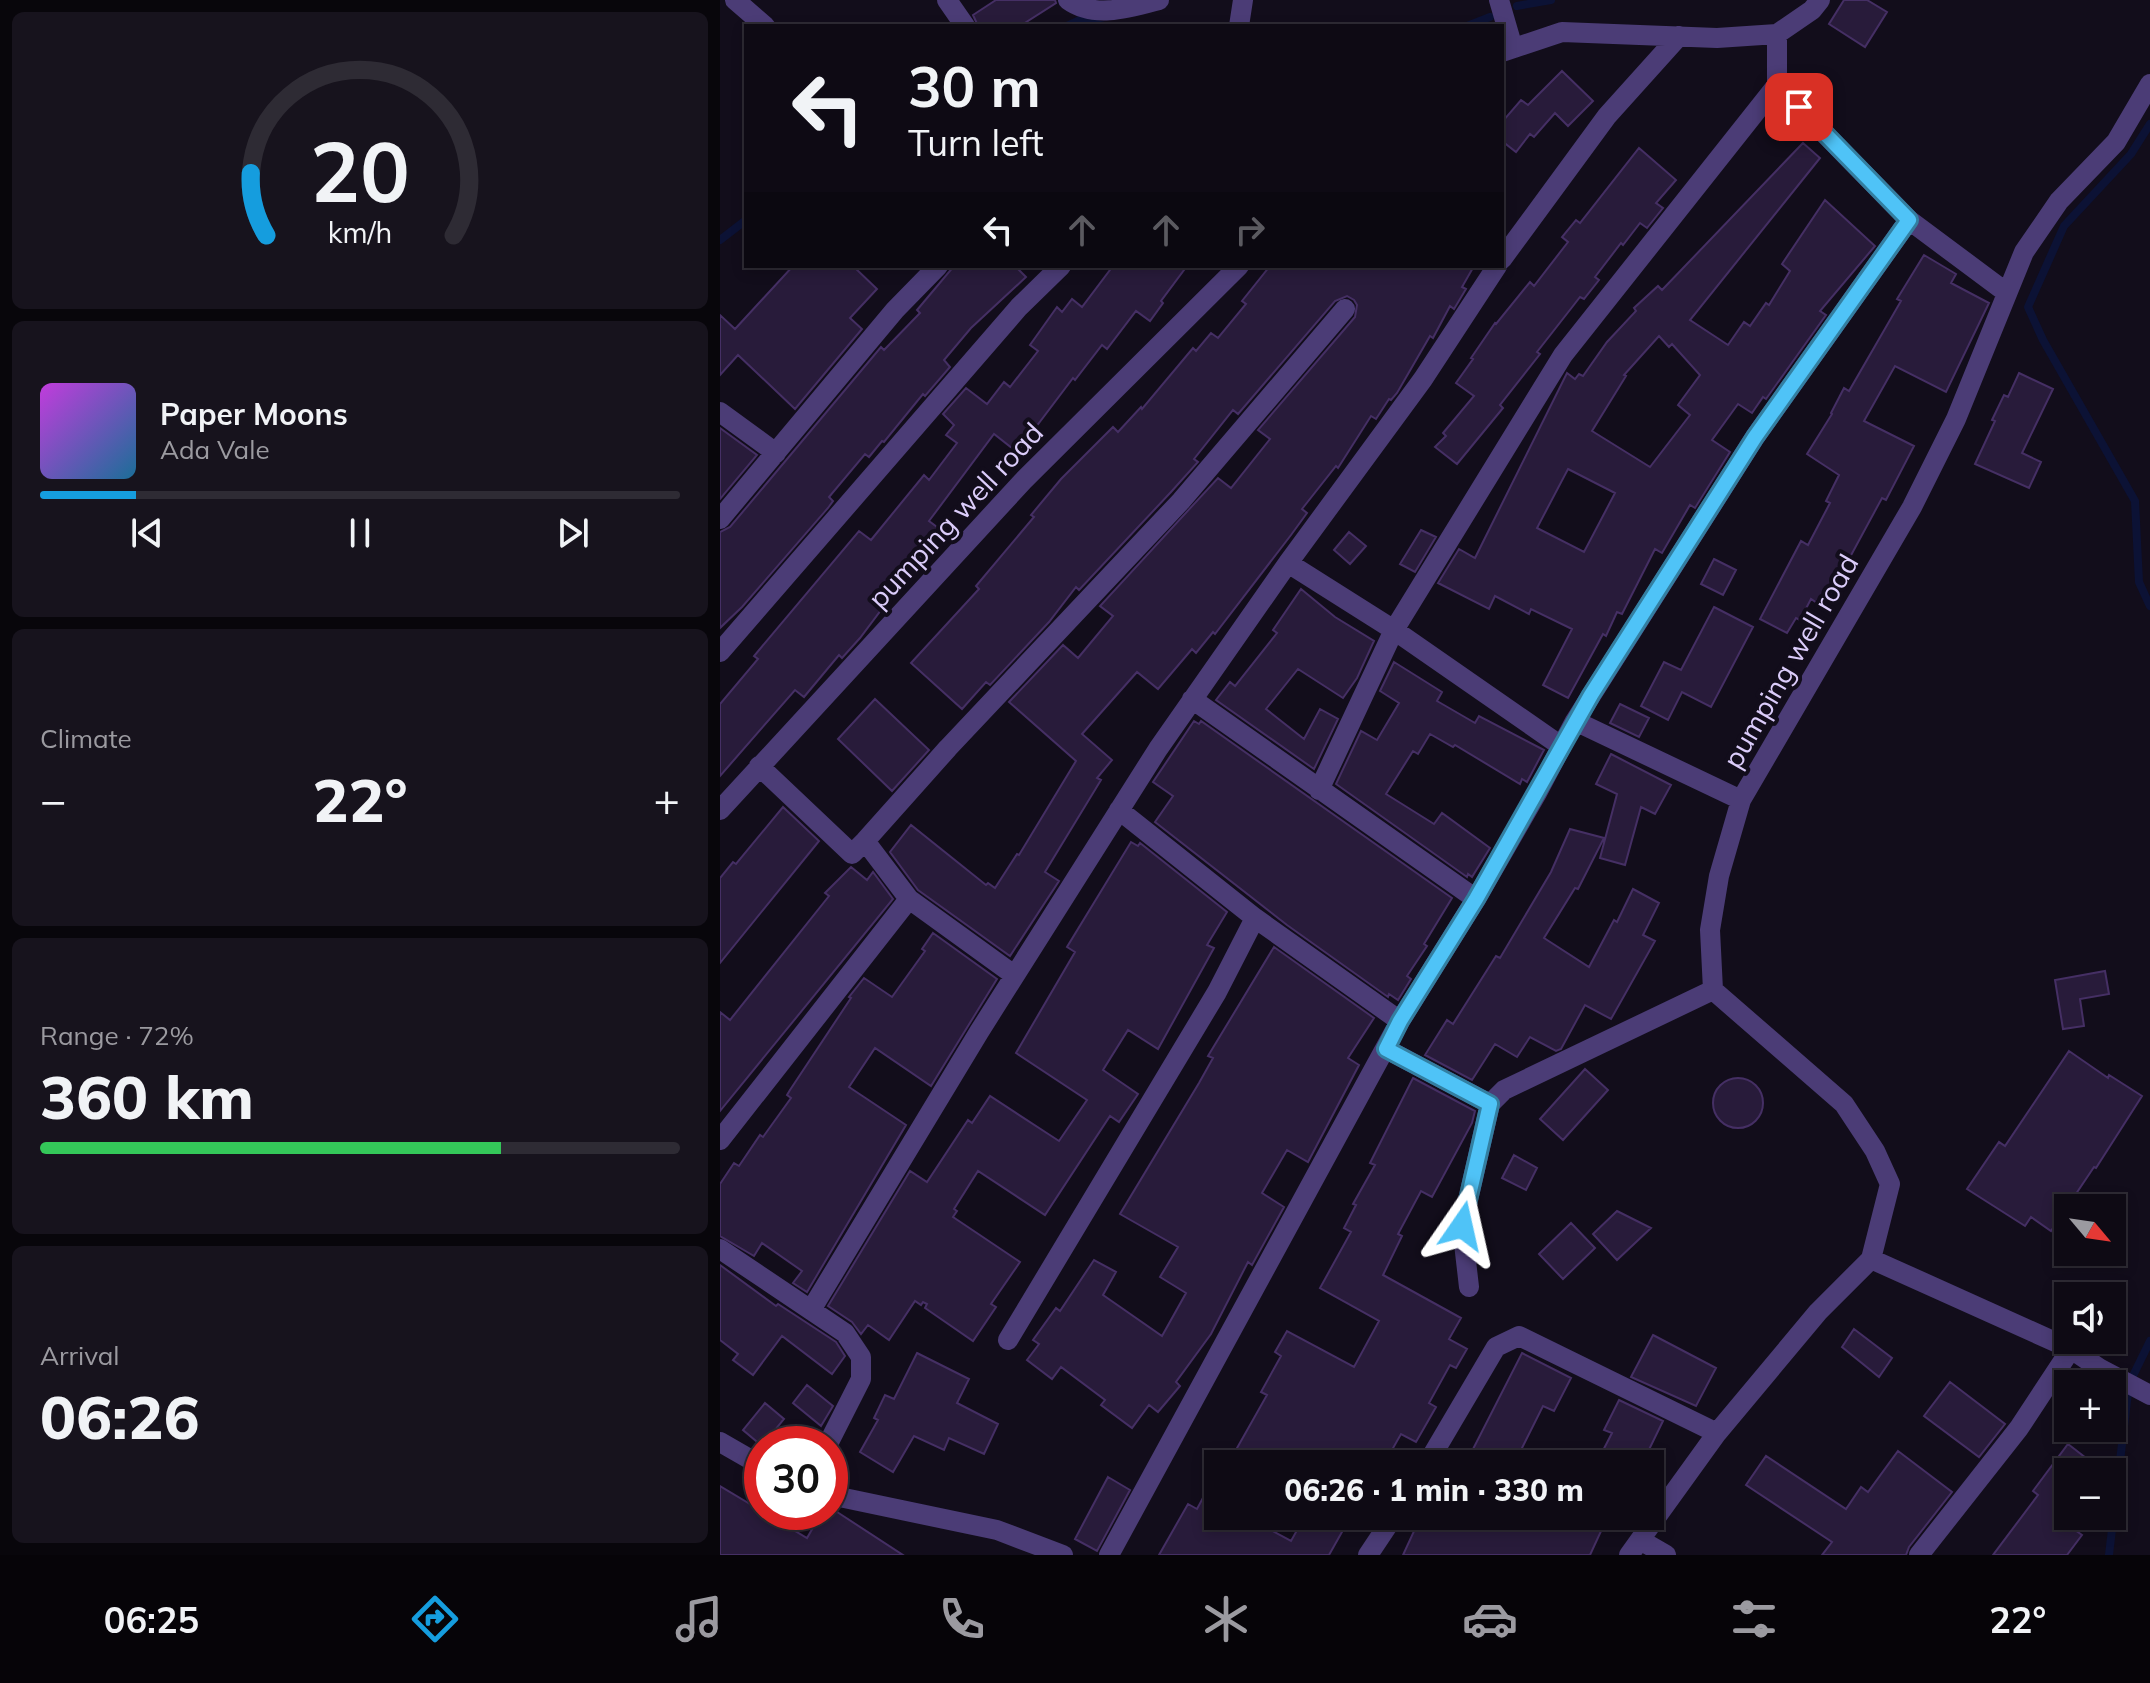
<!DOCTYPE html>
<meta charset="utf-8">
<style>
body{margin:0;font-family:Mulish,sans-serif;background:#17131d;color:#f1f3f6;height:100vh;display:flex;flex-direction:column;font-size:30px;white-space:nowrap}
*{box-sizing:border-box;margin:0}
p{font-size:26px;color:#9b9aa0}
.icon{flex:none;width:44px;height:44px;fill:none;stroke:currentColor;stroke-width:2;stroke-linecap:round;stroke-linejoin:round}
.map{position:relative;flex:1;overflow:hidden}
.sheet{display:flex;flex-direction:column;gap:12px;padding:12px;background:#08060b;width:720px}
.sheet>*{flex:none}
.guide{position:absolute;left:24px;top:24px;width:760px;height:244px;border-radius:0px;box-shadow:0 4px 12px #0003,0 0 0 2px #2e2b34;background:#0e0a14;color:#f1f3f6;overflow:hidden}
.needle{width:52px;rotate:119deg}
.buttons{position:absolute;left:1334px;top:1194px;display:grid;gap:16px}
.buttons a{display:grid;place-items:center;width:72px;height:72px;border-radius:0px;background:#0e0a14;box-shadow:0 4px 12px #0003,0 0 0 2px #2e2b34;font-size:40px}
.speed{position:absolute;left:24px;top:1426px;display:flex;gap:16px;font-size:40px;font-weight:700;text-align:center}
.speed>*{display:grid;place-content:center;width:104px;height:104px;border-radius:50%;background:#0e0a14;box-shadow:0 4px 12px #0003,0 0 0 2px #2e2b34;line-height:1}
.speed .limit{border:12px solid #d22;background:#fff;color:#111}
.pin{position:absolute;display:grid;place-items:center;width:68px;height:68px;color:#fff;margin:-34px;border-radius:16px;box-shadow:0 4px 12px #0006}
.me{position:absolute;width:88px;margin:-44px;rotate:11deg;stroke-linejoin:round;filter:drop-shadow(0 0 6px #0008)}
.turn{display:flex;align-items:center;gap:28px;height:168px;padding:0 32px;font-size:36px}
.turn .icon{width:104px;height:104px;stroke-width:2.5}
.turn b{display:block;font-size:56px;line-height:68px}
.lanes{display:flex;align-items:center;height:76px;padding:0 32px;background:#0003;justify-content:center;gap:40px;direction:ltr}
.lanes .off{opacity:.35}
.big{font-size:60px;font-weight:800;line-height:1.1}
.sheet .card{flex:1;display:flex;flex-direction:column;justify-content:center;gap:12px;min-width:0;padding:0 28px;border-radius:12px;background:#17131d}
.sheet .dial{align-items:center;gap:0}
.dial svg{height:208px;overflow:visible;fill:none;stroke:#2e2b34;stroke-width:7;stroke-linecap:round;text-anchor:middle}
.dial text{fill:#f1f3f6;stroke:none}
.song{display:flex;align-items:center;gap:24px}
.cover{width:96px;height:96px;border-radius:12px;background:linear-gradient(135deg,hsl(290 70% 55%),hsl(200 70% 35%))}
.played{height:8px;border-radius:4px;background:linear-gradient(90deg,#159dde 15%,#2e2b34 15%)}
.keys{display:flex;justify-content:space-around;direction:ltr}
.heat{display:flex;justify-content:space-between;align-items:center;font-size:44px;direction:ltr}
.charge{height:12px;border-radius:6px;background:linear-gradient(90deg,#34c759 72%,#2e2b34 0)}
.trip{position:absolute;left:484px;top:1450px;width:460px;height:80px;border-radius:0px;background:#0e0a14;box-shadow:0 4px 12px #0003,0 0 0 2px #2e2b34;font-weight:800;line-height:80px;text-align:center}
.tabs{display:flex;height:128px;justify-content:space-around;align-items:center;background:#060408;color:#9b9aa0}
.tabs .icon{width:56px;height:56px}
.tabs .current{color:#159dde}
.tabs b{font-size:36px;color:#f1f3f6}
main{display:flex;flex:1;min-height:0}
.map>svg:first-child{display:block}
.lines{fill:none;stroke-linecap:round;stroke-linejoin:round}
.stream{stroke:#0c1235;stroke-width:8}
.building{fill:#281b3a;stroke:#452f64;stroke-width:2;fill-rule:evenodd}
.minor{stroke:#4b3c76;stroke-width:20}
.route-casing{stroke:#337fa1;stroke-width:20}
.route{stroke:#4fc3f7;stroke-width:14}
.labels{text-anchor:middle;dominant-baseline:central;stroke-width:8;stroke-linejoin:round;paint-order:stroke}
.street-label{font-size:28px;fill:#dbccfa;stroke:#120d1b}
</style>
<main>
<section class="sheet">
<div class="card dial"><svg viewBox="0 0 100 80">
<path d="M14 69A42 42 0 1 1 86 69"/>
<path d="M14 69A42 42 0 0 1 8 45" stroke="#159dde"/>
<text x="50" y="56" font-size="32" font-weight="700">20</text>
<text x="50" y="72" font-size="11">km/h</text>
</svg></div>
<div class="card">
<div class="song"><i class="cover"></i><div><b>Paper Moons</b><p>Ada Vale</p></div></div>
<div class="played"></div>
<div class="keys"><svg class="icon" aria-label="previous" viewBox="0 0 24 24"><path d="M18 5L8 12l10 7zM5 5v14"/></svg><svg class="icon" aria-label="pause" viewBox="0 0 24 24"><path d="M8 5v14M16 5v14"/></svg><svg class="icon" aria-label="next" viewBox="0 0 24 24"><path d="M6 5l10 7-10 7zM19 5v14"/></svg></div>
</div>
<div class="card"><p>Climate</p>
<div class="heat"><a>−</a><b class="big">22°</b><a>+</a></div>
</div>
<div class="card"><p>Range · 72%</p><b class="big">360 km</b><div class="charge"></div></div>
<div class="card"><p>Arrival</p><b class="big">06:26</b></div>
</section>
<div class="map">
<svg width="1430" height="1555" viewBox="0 0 1430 1555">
<rect width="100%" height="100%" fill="#120d1b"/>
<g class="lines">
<path class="stream" d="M 797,6 L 831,0
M 347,26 L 360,20 L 384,26
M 747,26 L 770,17
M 1430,124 L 1411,154 L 1344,226 L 1308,307 L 1323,340 L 1415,501 L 1419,582 L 1430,606
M 0,240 L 26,220
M 1389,1555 L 1409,1384 L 1430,1341"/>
</g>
<path class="building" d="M 276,0 L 335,0 L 336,3 L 300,26 L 258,26 L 253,15 Z
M 1124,0 L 1147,0 L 1167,12 L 1145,47 L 1109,24 Z
M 842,71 L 873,101 L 848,126 L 835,113 L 814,137 L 810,134 L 796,152 L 782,141 L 782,122 L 801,100 L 808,105 Z
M 1083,143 L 1100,158 L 970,320 L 1008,345 L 1024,322 L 1030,326 L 1046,303 L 1049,305 L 1070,271 L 1062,264 L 1105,200 L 1155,246 L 1100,311 L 1106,315 L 1046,399 L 1043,397 L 1032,413 L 1018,404 L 992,440 L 1010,452 L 975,508 L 970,505 L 942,553 L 935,549 L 902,614 L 897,612 L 886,636 L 883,634 L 848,698 L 823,685 L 852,629 L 811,609 L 809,614 L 775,596 L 769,609 L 718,583 L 739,549 L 755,558 L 847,373 L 855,379 L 859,374 L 863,376 L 887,342 L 916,311 L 914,308 L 938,286 L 942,290 ZM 939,336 L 949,347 L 952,344 L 980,375 L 958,405 L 970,415 L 930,467 L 872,431 L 906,376 L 904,375 ZM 848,469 L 895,493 L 864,552 L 817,528 Z
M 919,148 L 956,180 L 936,203 L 943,208 L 927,228 L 920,223 L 903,245 L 901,243 L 875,277 L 879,280 L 864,299 L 860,297 L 853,306 L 817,352 L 820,354 L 780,405 L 783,408 L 737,464 L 715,447 L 726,436 L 723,433 L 754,396 L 736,383 L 753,359 L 751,358 L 775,323 L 776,324 L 810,282 L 814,286 L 848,242 L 842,237 L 856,220 L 860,223 Z
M 1204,255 L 1236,274 L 1231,283 L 1269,303 L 1226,392 L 1175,366 L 1144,421 L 1194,446 L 1166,500 L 1162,498 L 1103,607 L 1091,599 L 1080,620 L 1076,618 L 1067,633 L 1040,619 L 1081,541 L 1088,545 L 1110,503 L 1106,501 L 1119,475 L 1087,454 L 1112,414 L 1111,413 L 1124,388 L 1129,391 L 1181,301 L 1177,299 Z
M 73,266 L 133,266 L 157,289 L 130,318 L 142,329 L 75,409 L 18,355 L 0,375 L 0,315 L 15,329 Z
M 234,266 L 295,266 L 306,277 L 251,328 L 224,360 L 230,367 L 205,396 L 203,394 L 164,442 L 162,441 L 149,457 L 145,454 L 109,497 L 113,501 L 108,508 L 22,607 L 0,628 L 0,532 L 10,527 L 161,347 L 164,350 L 200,313 L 197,310 Z
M 393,266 L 467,266 L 441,301 L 443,303 L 430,321 L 416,311 L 387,349 L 382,345 L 355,380 L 353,378 L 297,452 L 274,434 L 209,521 L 221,530 L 140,638 L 122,658 L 119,655 L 84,697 L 75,690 L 0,776 L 0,704 L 38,659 L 34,656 L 139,531 L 151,540 L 204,475 L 209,480 L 237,443 L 226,435 L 234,425 L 223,414 L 246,388 L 267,404 L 284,382 L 290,387 L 318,351 L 310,345 L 337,307 L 342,312 L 352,299 L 362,307 Z
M 550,266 L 754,266 L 742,287 L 746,289 L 734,309 L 730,306 L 713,338 L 710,336 L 677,393 L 671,400 L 669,399 L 656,419 L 651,416 L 618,468 L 616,466 L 582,509 L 587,513 L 571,535 L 495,634 L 493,632 L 476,653 L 472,649 L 438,689 L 417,672 L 362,734 L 392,760 L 377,778 L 381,780 L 325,872 L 339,881 L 290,956 L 198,890 L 170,852 L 191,825 L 266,885 L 268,883 L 275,888 L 297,854 L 299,855 L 356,761 L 289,702 L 343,645 L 358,658 L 393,616 L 380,606 L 498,478 L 511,488 L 550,439 L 538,430 L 635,317 L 637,305 L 634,300 L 627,296 L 615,301 L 518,414 L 513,410 L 474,459 L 478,462 L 451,492 L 359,590 L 356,587 L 329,622 L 270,685 L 266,682 L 242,709 L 191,663 L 259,589 L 256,586 L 314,517 L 311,515 L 341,479 L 393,427 L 398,432 L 421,407 L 422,409 L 473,348 L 476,351 L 491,333 L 498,338 L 526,304 L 522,301 Z
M 1299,373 L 1333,389 L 1302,453 L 1321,462 L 1309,488 L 1255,464 L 1275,421 L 1272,420 L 1284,395 L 1288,397 Z
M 0,428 L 37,455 L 0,499 Z
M 701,530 L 716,537 L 695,572 L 680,564 Z
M 629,532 L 646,546 L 630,564 L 614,550 Z
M 994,559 L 1016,570 L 1003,595 L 981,584 Z
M 581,589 L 615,617 L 654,641 L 637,678 L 623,698 L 578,669 L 546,709 L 584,739 L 600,709 L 618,719 L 594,769 L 496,700 L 510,682 L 515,686 L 557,633 L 553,630 Z
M 994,607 L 1033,627 L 991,707 L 962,692 L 948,720 L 921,706 L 944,662 L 961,670 Z
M 674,662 L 722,692 L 717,701 L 755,723 L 759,716 L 824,750 L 807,782 L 802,779 L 800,784 L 735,745 L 733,747 L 710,734 L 698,754 L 693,751 L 666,794 L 714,824 L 722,813 L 770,848 L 752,877 L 748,874 L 747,877 L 616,784 L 641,731 L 657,740 L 679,703 L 660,691 Z
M 155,699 L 209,750 L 172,791 L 118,739 Z
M 900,704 L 929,718 L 919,737 L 890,723 Z
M 474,721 L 479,724 L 481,721 L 732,898 L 704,944 L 707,946 L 687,976 L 691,979 L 678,1000 L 669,994 L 668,997 L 567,925 L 435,822 L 453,796 L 433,782 Z
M 891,754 L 951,785 L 935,814 L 921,807 L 905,865 L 880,858 L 897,794 L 876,784 Z
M 63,807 L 99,841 L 0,963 L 0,878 L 13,862 L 16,864 Z
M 850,829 L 884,838 L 858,889 L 855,888 L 824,938 L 869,967 L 894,920 L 897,922 L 913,889 L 939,903 L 923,935 L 935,941 L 891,1019 L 865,1005 L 841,1049 L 836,1051 L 810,1037 L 797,1057 L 775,1044 L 752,1080 L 705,1055 L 727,1020 L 733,1024 L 776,956 L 780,958 L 831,872 Z
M 411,842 L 418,846 L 420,843 L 507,912 L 487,945 L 494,948 L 438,1049 L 408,1030 L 383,1070 L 418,1094 L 399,1122 L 390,1116 L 325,1215 L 258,1171 L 234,1209 L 237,1211 L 233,1217 L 300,1262 L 271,1304 L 276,1307 L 253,1341 L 205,1308 L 207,1304 L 203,1302 L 201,1305 L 195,1301 L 169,1340 L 148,1325 L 141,1334 L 132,1322 L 108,1306 L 190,1171 L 207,1182 L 248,1120 L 252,1123 L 270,1096 L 339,1141 L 367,1100 L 296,1053 L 355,952 L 347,947 Z
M 131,867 L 147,880 L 153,872 L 173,899 L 0,1111 L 0,1012 L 10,1020 L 109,896 L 105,893 Z
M 213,933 L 277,979 L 211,1086 L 155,1048 L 129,1087 L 186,1125 L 87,1292 L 73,1283 L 82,1271 L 42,1243 L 34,1256 L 0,1236 L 0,1184 L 14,1163 L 19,1166 L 40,1135 L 43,1137 L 71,1098 L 67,1095 L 70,1090 L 131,998 L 129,997 L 144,978 L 172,997 L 205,951 L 202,949 Z
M 554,947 L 654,1018 L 628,1058 L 639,1065 L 588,1162 L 567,1150 L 542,1193 L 564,1207 L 532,1265 L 528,1262 L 491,1334 L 456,1382 L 460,1386 L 438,1412 L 429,1405 L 412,1428 L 381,1405 L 385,1400 L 341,1367 L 332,1379 L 307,1360 L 319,1344 L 313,1340 L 336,1308 L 340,1311 L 374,1260 L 396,1272 L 383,1295 L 442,1336 L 466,1293 L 440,1277 L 458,1247 L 400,1214 L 479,1083 L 493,1058 L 488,1056 Z
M 1385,971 L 1389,994 L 1360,999 L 1364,1026 L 1343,1029 L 1335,980 Z
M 1349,1051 L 1388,1078 L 1389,1075 L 1422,1096 L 1376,1168 L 1374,1167 L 1331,1231 L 1311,1217 L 1305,1226 L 1247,1189 L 1279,1142 L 1285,1146 Z
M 865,1069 L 888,1090 L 843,1140 L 820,1119 Z
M 693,1078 L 755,1111 L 752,1123 L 712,1197 L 701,1191 L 678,1234 L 682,1236 L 663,1275 L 741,1318 L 729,1339 L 747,1349 L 736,1368 L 730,1365 L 709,1403 L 716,1407 L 696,1442 L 681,1434 L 664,1464 L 508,1464 L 547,1395 L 541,1392 L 561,1356 L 555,1352 L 567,1331 L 634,1367 L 659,1321 L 600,1288 L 631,1232 L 624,1228 L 636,1205 L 633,1204 L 655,1165 L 650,1163 Z
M993 1103a25 25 0 1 1 50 0a25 25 0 1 1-50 0Z
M 794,1155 L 817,1168 L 806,1190 L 782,1178 Z
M 897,1211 L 931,1228 L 897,1260 L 873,1234 Z
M 851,1223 L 875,1248 L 843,1279 L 819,1254 Z
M 0,1265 L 56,1306 L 58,1304 L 116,1342 L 125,1356 L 112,1374 L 62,1336 L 33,1375 L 13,1360 L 18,1354 L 0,1340 Z
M 1134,1329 L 1172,1358 L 1159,1377 L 1122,1347 Z
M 933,1335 L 996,1368 L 976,1406 L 911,1377 Z
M 197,1353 L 249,1379 L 237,1403 L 278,1424 L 264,1454 L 229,1438 L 224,1450 L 194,1436 L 173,1472 L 140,1452 L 158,1420 L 154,1418 L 165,1395 L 174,1399 Z
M 802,1353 L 851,1378 L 834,1411 L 823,1406 L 794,1464 L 751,1464 L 755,1457 L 750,1455 Z
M 1230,1382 L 1285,1424 L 1259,1457 L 1204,1416 Z
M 87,1385 L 113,1406 L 101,1426 L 73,1403 Z
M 899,1400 L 943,1421 L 922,1464 L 876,1464 L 892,1433 L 884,1430 Z
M 45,1403 L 64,1419 L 42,1446 L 23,1430 Z
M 1348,1444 L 1384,1472 L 1348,1472 L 1348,1516 L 1365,1516 L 1355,1530 L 1362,1535 L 1347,1555 L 1273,1555 L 1318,1495 L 1313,1491 Z
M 1178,1451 L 1232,1492 L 1189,1547 L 1186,1555 L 1102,1555 L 1112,1542 L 1026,1485 L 1046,1456 L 1126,1509 L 1141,1487 L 1148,1492 Z
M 498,1470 L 498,1516 L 525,1516 L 571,1541 L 585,1516 L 631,1516 L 609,1555 L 439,1555 L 468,1504 L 477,1509 Z
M 388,1477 L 410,1490 L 377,1551 L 355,1539 Z
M 0,1486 L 87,1538 L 102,1512 L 110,1512 L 111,1508 L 183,1555 L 0,1555 Z
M 701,1516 L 888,1516 L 870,1555 L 683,1555 Z"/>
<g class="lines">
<path class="minor" d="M 15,0 L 45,26
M 227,0 L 245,26
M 348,0 C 374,19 409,8 439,0
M 779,0 L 793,48
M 519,26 L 523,0
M 782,52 L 842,32 L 997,38 L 1057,34 L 1092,10 L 1100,0
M 1057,85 L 1189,220 L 1287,293
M 782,259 L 887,116 L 959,36
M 0,412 L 56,453
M 0,519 L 175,310 L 218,266
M 568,563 L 674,630 L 841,746
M 0,652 L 299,307 L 341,266
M 472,699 L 756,899
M 855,721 L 1021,800
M 39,766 L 132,854 L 145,841 L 189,899 L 294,975
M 599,790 L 674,630 L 843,355 L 1057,85 L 1057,34
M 0,810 L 303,481 L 519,266
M 399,810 L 535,918 L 680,1021
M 145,841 L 228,748 L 461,501 L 625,309
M 666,1049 L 770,1104 L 784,1090 L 993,990
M 0,1140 L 189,899
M 0,1249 L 125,1333 L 141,1357 L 141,1379 L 108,1444
M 1151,1259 L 1170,1184 L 1155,1151 L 1124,1104 L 993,990 L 990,930 L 999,876 L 1021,800 L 1192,507 L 1236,419 L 1304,252 L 1339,201 L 1396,142 L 1430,84
M 749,1287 L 742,1226 L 770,1104
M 91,1310 L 259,1032 L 438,749 L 568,563 L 703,379 L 777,266
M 288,1340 L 497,992 L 535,918
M 0,1442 L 42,1466
M 707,1464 L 776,1347 L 799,1336 L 997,1433
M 110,1495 L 277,1530 L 343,1555
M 920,1540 L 946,1555
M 389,1555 L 680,1021 L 756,899 L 817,793 L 855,721 L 1035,437 L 1189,220
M 648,1555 L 674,1516
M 909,1555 L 997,1433 L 1098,1312 L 1151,1259 L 1351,1349 L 1379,1368 L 1430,1395
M 1199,1555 L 1299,1428 L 1351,1349"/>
</g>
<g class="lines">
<defs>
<path id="route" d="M 742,1226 L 770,1104 L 666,1049 L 680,1021 L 756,899 L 871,695 L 1035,437 L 1189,220 L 1079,107"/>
</defs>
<use href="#route" class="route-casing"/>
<use href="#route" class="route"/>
</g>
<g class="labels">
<g class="street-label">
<text transform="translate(235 515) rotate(-47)">pumping well road</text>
<text transform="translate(1070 661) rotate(-60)">pumping well road</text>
</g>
</g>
</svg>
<div class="buttons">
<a><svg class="needle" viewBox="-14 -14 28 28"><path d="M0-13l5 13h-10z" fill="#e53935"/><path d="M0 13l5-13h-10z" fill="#9b9aa0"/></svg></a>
<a><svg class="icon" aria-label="sound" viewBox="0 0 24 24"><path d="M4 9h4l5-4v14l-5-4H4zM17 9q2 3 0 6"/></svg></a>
<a>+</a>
<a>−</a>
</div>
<div class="speed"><div class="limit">30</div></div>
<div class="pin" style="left:1079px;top:107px;background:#d93025"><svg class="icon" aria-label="arrive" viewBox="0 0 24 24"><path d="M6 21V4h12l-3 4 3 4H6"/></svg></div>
<svg class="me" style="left:742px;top:1226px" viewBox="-20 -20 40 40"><path d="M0-17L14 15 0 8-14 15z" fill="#4fc3f7" stroke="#fff" stroke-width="4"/></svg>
<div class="trip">06:26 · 1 min · 330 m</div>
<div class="guide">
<div class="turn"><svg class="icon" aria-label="left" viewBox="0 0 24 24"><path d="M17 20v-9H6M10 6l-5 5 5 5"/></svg><div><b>30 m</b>Turn left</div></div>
<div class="lanes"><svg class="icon" aria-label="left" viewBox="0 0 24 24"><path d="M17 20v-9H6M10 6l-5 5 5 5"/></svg><svg class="icon off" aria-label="ahead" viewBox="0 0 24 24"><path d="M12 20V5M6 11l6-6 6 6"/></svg><svg class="icon off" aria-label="ahead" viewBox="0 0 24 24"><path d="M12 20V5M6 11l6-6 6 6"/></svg><svg class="icon off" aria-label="right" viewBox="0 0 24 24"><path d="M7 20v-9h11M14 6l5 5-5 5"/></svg></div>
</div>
</div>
</main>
<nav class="tabs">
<b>06:25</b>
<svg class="icon current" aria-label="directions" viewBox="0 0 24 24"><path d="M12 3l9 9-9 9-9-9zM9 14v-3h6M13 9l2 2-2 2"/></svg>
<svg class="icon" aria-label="music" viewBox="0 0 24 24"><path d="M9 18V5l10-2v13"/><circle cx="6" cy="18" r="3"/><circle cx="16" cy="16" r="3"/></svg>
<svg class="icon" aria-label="phone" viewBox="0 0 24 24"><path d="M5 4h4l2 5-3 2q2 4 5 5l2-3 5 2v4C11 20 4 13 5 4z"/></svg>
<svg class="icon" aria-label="climate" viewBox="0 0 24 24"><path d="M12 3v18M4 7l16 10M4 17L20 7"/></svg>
<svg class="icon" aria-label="car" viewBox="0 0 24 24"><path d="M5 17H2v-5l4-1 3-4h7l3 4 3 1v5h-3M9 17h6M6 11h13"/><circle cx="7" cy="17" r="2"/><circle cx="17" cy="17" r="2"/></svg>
<svg class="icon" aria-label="filters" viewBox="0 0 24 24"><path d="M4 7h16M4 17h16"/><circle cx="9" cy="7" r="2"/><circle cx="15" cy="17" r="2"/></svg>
<b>22°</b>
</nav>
